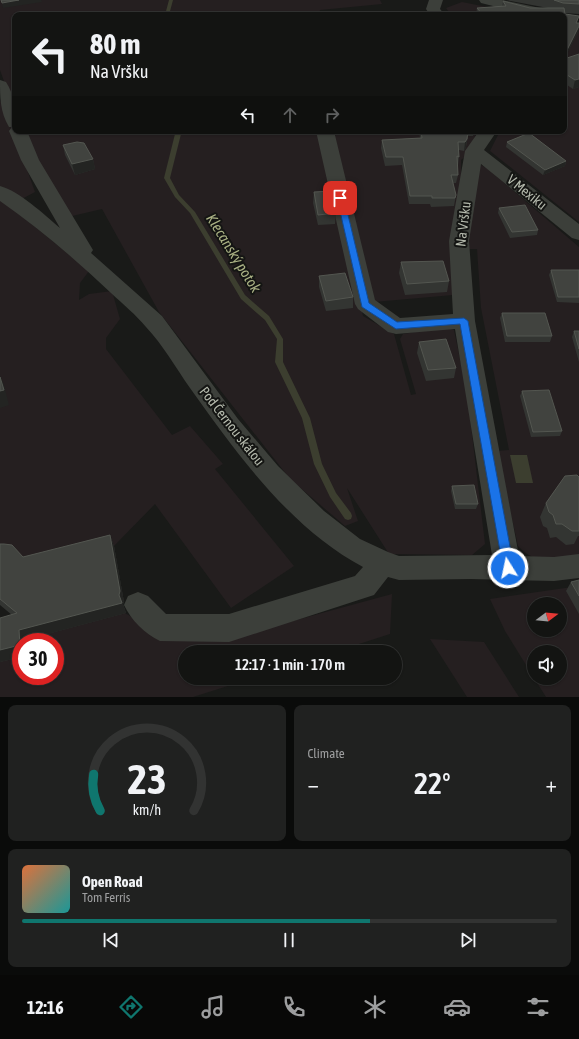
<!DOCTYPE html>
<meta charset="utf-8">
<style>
body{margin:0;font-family:"Asap Condensed",sans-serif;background:#202120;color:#f1f3f6;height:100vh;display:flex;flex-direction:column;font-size:15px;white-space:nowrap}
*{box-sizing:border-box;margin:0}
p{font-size:13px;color:#9d9e9f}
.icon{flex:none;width:22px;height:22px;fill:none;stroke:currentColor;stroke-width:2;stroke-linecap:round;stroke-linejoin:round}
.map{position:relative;height:697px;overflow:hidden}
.details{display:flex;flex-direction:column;gap:8px;padding:8px;background:#0a0b0a;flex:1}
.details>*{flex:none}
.top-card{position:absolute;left:12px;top:12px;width:555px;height:122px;border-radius:8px;box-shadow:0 1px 3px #0004,0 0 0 1px #323332;background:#131412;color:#f1f3f6;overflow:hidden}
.needle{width:26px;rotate:74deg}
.controls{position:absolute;left:527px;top:597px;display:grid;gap:8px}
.controls a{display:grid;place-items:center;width:40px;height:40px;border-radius:50%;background:#131412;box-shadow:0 1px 3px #0004,0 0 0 1px #323332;font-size:20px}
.speed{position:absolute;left:12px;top:633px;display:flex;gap:8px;font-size:20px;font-weight:700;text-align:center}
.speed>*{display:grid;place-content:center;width:52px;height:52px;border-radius:50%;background:#131412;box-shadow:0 1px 3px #0004,0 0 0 1px #323332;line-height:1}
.speed .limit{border:6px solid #d22;background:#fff;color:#111}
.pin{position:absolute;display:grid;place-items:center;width:34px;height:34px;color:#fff;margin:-17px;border-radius:8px;box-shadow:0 2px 6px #0006}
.me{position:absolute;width:44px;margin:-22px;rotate:350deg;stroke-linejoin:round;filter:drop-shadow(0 0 3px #0008)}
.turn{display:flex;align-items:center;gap:14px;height:84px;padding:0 12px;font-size:18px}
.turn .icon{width:52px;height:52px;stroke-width:2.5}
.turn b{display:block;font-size:28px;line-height:34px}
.lanes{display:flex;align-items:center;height:38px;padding:0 12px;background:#0003;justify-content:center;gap:20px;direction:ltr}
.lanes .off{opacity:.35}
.big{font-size:30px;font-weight:600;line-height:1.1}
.details .widget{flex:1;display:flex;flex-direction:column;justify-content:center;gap:6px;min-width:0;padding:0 14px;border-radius:8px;background:#202120}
.details .dial{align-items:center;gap:0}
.dial svg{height:104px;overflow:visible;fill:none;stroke:#323332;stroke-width:7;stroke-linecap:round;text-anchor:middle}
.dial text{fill:#f1f3f6;stroke:none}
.song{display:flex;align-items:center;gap:12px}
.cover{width:48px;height:48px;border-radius:6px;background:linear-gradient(135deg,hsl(20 70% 55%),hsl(180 70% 35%))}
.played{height:4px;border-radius:2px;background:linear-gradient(90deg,#0f766e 65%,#323332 65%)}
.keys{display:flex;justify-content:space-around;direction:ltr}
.heat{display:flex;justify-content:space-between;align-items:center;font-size:22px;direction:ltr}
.details .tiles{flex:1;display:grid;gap:8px;grid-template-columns:1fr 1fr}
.widget:last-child{grid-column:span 2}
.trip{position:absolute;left:178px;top:645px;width:224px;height:40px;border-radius:20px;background:#131412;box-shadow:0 1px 3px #0004,0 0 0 1px #323332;font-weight:600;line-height:40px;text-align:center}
.menu{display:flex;height:64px;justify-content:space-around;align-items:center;background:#080807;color:#9d9e9f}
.menu .icon{width:28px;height:28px}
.menu .active{color:#0f766e}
.menu b{font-size:18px;color:#f1f3f6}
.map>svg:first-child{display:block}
.green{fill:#251f20;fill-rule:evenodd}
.water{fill:#3c3e2f}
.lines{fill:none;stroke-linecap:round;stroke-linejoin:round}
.stream{fill:#3c3e2f;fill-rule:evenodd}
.minor{fill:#3c3f3a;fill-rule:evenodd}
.wall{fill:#333532}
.shaded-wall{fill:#232422}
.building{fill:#41433f;stroke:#535650}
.route{fill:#1a73e8;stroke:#114b97}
.labels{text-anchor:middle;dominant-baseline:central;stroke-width:4;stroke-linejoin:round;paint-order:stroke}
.street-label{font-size:14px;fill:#b4b9ac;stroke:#141513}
.water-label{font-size:15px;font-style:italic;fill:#abb285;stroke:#141513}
</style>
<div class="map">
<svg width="579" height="697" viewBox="0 0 579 697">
<rect width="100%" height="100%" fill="#191a18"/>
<path class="green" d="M 0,0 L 380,0 L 382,4 L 320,10 L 319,15 L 15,15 L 15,112 L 0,70 Z
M 462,2 L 528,15 L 451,15 L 446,8 Z
M 564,22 L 579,25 L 579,222 L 490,151 L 500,131 L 564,131 Z
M 0,100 L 24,161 L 35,192 L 18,201 L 0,190 Z
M 23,131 L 320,131 L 363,316 L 394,334 L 411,395 L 416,394 L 400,339 L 403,334 L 445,327 L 454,330 L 467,392 L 485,544 L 472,555 L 389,554 L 347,488 L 358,521 L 345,526 L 290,479 L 159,312 L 102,209 L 68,217 Z
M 339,131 L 477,132 L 466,156 L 461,160 L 461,187 L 453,295 L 374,302 L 332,139 Z
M 476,162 L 488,169 L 579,247 L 579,556 C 555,558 535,566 518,546 L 497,451 L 509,450 L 481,308 L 477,249 L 467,249 Z
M 0,198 L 89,271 L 80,283 L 79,300 L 89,294 L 112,291 L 120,319 L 106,338 L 106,349 L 172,435 L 190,426 L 223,464 L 215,469 L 294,566 L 231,608 L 155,504 L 114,546 L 32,567 L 0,555 Z
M 579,586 L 579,697 L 546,697 L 534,678 L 560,678 L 560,652 L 534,652 L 534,678 L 505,631 L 490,599 ZM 534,604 L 560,604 L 560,630 L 534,630 Z
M 392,594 L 390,634 L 334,652 L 185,652 L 185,678 L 253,678 L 193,697 L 0,697 L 0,661 L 21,656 L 21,676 L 55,676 L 55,642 L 24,642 L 24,640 L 125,613 L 155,631 L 237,636 Z
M 430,639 L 484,642 L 519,697 L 467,697 Z"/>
<path class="water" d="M 510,455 L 527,455 L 533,483 L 516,483 Z"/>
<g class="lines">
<path class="stream" d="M 169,0 L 173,0 L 169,15 L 165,15 Z
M 174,131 L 180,131 L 181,134 L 170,178 L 179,195 L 195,212 L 245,295 L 269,316 L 283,339 L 283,362 L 310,418 L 322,464 L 336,493 L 351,513 L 352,516 L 351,519 L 348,520 L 345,519 L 330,497 L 314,464 L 302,418 L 275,362 L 277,339 L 265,320 L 241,299 L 190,213 L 175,197 L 164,178 L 175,134 Z"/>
<path class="minor" d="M 429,0 L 443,0 L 440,9 L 445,15 L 430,15 L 426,9 Z
M 479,0 L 502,0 L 559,12 L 561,15 L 529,15 L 481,3 Z
M 0,80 L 6,82 C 16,97 15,113 15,131 L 27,131 L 39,160 L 93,250 L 91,253 L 162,316 L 238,419 L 278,466 L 324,511 L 360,539 L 388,552 L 399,556 L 492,555 L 455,329 L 396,334 L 388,332 L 358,309 L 355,304 L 316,131 L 334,131 L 375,300 L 400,318 L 453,314 L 449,241 L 465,151 L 479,131 L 497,131 L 484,150 L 579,224 L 579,240 L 572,238 L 481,164 L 469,241 L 475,321 L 519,556 L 554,557 L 579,554 L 579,578 L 554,581 L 471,579 L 399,580 L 388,577 L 374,595 L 229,642 L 160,641 C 145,634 131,620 124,605 L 128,596 L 138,592 L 148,596 L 166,614 L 229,614 L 355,576 L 363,567 C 290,528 237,454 190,388 C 176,368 163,345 146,327 C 136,315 123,304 111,293 C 76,260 39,228 0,201 L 0,186 C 19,191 45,215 60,228 L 21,160 L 9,131 L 12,127 L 9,127 C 0,112 0,97 0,80 Z"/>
</g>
<path class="wall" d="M 506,0 L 579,0 L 579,14 L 565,13 L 565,14 L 579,16 L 577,23 L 578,32 L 564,59 L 579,54 L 579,87 L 573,89 L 564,83 L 564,15 L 476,15 L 477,8 L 502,6 L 503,1 L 530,8 L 548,8 Z
M 419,131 L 475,131 L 473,136 L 468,136 L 466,147 L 464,151 L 459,150 L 459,157 L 458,165 L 458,175 L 456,183 L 453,183 L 456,195 L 454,206 L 431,207 L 430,204 L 409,204 L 402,165 L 385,166 L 381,148 L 382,140 L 420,138 Z
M 507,142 L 566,161 L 565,166 L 543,175 L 506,147 Z
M 63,145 L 93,159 L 95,169 L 75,175 L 65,155 Z
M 314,192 L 336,213 L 335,224 L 318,225 L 313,203 Z
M 499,208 L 538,230 L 537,235 L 510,238 L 498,213 Z
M 401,262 L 449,281 L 447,292 L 405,295 L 399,273 Z
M 551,270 L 579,270 L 579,303 L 557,302 L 549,275 Z
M 319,276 L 353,297 L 353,308 L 326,311 L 319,287 Z
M 502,313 L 552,336 L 550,342 L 505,342 L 500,318 Z
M 574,331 L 579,331 L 579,362 L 572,337 Z
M 419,342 L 456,368 L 454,378 L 426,381 L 417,353 Z
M 522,391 L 562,431 L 560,436 L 531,437 L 520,396 Z
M 579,477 L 579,536 L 578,536 L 574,544 L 566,545 L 556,537 L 550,538 L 547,528 L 543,526 L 540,517 L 546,503 Z
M 452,486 L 478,504 L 476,509 L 455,509 L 451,491 Z
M 110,535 L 114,546 L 124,602 L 123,604 L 126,613 L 25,640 L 25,642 L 21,642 L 21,657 L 0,662 L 0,618 L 12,615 L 0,605 L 0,544 L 23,557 Z
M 579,580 L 579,614 L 566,591 L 571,582 Z"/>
<path class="shaded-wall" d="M 19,0 L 41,0 L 42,2 L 3,8 L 2,3 Z
M 579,26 L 578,32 L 564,60 L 564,56 Z
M 579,79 L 579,87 L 573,89 L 575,80 Z
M 467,139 L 466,147 L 464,151 L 465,142 Z
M 93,159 L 95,169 L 75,175 L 72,164 Z
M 566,161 L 565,166 L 543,175 L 545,170 Z
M 0,376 L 4,385 L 9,405 L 0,408 Z
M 110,535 L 114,546 L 124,602 L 123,604 L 126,613 L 25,640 L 25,642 L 21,642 L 21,657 L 0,662 L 0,650 L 19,630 L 119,595 Z"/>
<path class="building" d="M 1,0 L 19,0 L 2,3 Z
M 554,0 L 579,0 L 579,4 L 563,3 Z
M 503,1 L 530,8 L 564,8 L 565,14 L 579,16 L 576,23 L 579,23 L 579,26 L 564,56 L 564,15 L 483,15 L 477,8 L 506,6 Z
M 579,54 L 579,79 L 575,80 L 564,73 L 564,59 Z
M 421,131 L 468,131 L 467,139 L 465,142 L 458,142 L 459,157 L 457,156 L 458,175 L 451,175 L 456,195 L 455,198 L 432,198 L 432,196 L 410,196 L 403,157 L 386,157 L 382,140 L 422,138 Z
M 529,133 L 566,161 L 545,170 L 507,142 Z
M 77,142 L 84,143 L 93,159 L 72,164 L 63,145 Z
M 331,191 L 336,213 L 318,215 L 314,192 Z
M 525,205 L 538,230 L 512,232 L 499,208 Z
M 443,261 L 449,281 L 407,284 L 401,262 Z
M 551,270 L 579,270 L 579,297 L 558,297 Z
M 345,273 L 353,297 L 326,301 L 319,276 Z
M 502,313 L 545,313 L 552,336 L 507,336 Z
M 574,331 L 579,331 L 579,349 Z
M 446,339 L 456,368 L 428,370 L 419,342 Z
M 0,377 L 4,390 L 0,391 Z
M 549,390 L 562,431 L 533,432 L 522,391 Z
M 577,475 L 579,477 L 579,531 L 572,531 L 562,524 L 556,524 L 553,515 L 549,512 L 546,503 L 565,476 Z
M 474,485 L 478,504 L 456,504 L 452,486 Z
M 110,535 L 120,591 L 119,595 L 122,603 L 19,630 L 20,645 L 0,650 L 0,618 L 17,613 L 0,599 L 0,544 L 4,544 L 12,545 L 23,557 Z
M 579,580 L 579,596 L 571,582 Z"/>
<path class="route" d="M 340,195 L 344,198 L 369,303 L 397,322 L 464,318 L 468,321 L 514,568 L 512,571 L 508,573 L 504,571 L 503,568 L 460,324 L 396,329 L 362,307 L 337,198 Z"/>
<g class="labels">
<g class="street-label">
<text transform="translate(527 192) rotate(39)">V Mexiku</text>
<text transform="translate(463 224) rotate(-83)">Na Vršku</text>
<text transform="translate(232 426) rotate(52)">Pod Černou skálou</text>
</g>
<g class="water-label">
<text transform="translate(234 253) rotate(58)">Klecanský potok</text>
</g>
</g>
</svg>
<div class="controls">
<a><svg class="needle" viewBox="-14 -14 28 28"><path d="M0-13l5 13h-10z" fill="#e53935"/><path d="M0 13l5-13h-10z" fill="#9d9e9f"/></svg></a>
<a><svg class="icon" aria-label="sound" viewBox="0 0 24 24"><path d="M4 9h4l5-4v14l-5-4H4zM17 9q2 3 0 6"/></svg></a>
</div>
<div class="speed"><div class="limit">30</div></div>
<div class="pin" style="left:340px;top:198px;background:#d93025"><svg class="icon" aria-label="arrive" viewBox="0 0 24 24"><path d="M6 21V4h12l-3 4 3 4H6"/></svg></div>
<svg class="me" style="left:508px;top:568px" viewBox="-20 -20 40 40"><circle r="17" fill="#1a73e8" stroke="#fff" stroke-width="3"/><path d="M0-11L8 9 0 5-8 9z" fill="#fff"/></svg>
<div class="trip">12:17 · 1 min · 170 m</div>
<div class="top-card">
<div class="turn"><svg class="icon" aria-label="left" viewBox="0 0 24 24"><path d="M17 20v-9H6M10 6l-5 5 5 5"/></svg><div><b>80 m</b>Na Vršku</div></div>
<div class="lanes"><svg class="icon" aria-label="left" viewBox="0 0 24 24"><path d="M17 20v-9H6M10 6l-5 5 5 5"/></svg><svg class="icon off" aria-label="ahead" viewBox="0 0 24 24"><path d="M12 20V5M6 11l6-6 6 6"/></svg><svg class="icon off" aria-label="right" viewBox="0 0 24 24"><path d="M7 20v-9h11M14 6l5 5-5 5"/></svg></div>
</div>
</div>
<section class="details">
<div class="tiles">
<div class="widget dial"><svg viewBox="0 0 100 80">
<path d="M14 69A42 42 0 1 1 86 69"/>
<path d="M14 69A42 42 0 0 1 9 41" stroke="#0f766e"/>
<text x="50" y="56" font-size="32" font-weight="700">23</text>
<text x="50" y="72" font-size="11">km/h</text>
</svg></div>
<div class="widget"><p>Climate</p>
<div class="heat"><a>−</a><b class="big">22°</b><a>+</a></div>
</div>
<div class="widget">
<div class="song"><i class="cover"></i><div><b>Open Road</b><p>Tom Ferris</p></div></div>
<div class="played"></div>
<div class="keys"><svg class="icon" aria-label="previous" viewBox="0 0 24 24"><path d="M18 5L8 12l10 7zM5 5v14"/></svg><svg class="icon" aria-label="pause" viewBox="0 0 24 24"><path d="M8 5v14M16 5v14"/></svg><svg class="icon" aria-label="next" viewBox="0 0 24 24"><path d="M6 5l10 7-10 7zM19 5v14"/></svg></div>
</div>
</div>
</section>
<nav class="menu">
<b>12:16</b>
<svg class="icon active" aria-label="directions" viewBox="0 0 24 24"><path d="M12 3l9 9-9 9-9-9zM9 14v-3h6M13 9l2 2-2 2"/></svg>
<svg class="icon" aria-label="music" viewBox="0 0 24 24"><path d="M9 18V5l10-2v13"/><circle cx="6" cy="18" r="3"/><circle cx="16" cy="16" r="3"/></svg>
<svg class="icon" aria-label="phone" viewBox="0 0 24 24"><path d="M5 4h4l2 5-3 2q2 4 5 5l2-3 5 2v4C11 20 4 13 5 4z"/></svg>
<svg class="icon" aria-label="climate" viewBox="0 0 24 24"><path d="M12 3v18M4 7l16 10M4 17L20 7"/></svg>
<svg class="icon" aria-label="car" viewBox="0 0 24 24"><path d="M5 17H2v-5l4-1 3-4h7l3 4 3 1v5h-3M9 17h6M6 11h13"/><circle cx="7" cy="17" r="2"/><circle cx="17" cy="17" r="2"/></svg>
<svg class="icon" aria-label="filters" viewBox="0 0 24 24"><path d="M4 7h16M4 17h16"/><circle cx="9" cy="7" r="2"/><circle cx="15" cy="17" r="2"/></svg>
</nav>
